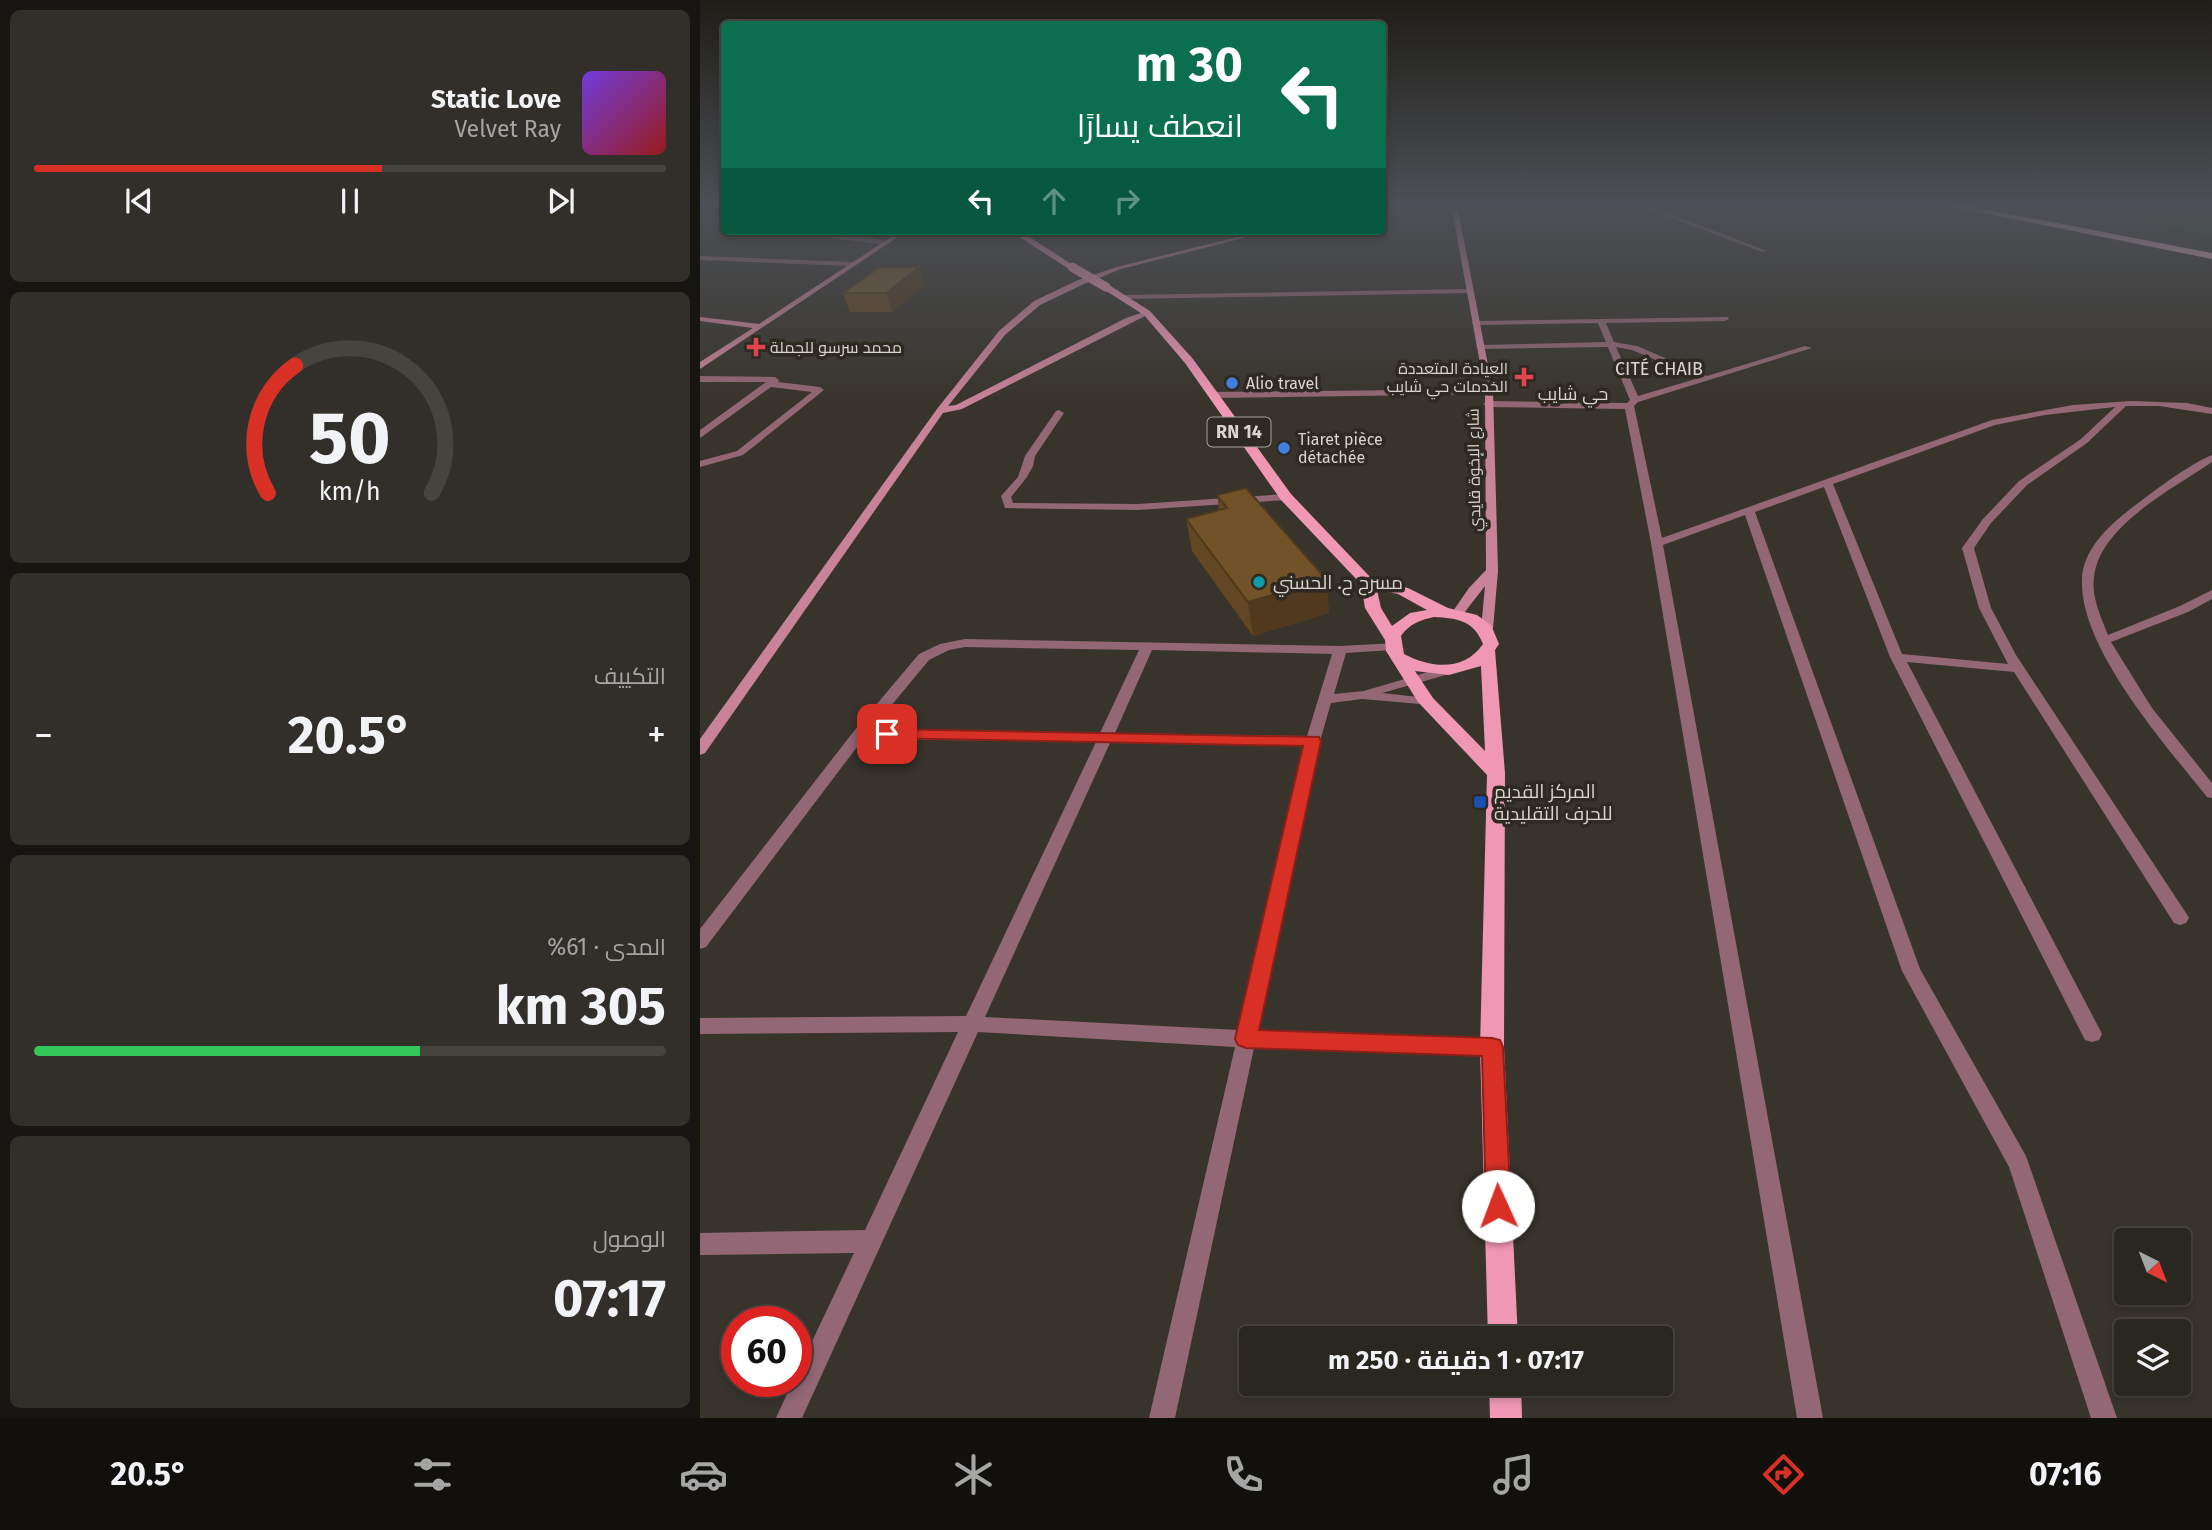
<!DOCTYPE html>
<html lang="ar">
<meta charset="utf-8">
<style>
body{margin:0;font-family:"Fira Sans",Cairo,sans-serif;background:#322f2a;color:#f1f3f6;direction:rtl;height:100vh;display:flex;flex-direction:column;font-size:26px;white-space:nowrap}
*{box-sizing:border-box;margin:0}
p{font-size:23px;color:#a5a5a5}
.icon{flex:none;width:38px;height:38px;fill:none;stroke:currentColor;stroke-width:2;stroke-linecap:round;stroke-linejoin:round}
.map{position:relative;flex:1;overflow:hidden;direction:ltr}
.drawer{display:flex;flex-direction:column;gap:10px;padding:10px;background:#171512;width:700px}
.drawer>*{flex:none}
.top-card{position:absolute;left:21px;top:21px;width:665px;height:214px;border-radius:7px;box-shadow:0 4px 10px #0003,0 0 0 2px #46443f;direction:rtl;background:#0b6e4f;color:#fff;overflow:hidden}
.needle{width:46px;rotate:138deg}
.fabs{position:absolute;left:1414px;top:1228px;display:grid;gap:14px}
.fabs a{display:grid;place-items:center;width:77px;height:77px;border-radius:7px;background:#2a2721;box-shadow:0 4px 10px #0003,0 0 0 2px #46443f;font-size:35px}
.speed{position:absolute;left:21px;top:1306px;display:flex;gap:14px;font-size:35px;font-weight:700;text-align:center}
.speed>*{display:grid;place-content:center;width:91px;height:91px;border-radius:50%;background:#2a2721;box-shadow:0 4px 10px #0003,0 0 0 2px #46443f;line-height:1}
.speed .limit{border:10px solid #d22;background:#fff;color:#111}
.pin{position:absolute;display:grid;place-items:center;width:60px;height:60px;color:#fff;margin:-30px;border-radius:14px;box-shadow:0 4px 10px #0006}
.me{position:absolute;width:77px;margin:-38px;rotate:358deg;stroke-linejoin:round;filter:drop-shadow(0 0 5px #0008)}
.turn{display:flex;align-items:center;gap:24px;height:147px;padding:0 28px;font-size:32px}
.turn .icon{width:91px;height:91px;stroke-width:2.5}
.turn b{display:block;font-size:49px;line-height:60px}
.lanes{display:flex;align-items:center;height:66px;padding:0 28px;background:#0003;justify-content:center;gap:35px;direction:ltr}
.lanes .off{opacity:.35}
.big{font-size:52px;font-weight:700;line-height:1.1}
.drawer .widget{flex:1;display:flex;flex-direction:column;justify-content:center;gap:10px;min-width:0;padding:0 24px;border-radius:10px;background:#322f2a}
.drawer .dial{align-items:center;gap:0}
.dial svg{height:182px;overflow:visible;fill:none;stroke:#46443f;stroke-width:7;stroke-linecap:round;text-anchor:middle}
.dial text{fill:#f1f3f6;stroke:none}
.song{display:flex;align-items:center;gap:21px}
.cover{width:84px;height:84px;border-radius:10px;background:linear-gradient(135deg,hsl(260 70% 55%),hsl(0 70% 35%))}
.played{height:7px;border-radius:4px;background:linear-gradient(90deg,#d93025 55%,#46443f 55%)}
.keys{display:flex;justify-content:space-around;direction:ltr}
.heat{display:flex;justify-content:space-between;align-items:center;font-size:38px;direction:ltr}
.charge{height:10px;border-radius:5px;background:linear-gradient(90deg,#34c759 61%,#46443f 0)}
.trip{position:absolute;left:539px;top:1326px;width:434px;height:70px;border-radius:7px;background:#2a2721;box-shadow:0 4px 10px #0003,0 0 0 2px #46443f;font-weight:700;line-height:70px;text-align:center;direction:rtl}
.menu{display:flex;height:112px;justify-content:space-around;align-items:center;background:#11100d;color:#a5a5a5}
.menu .icon{width:49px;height:49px}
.menu .selected{color:#d93025}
.menu b{font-size:32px;color:#f1f3f6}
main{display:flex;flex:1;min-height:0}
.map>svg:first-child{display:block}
.green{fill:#34461c}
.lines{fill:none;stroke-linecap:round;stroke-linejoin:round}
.street{fill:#936775;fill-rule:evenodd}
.secondary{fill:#c88299;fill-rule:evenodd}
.primary{fill:#f097b5;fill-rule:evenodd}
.highway{fill:#fbbace;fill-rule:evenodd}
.primary-bridge{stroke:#f097b5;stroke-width:9}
.wall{fill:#624722}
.shaded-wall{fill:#50391c}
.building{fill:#725228;stroke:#50391c;stroke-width:2}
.route{fill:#d93025;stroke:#8d1f18;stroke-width:2}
.health-dot{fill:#e0444e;stroke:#2e2a22;stroke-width:2.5}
.shop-dot{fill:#3f7fe0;stroke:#2e2a22;stroke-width:2.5}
.culture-dot{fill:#0f9aa8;stroke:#2e2a22;stroke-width:2.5}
.transit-dot{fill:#1a4fb4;stroke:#2e2a22;stroke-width:2.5}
.labels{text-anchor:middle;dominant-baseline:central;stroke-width:7;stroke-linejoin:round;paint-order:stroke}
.far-poi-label{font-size:16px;fill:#d9d6d1;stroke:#2e2a22;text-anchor:start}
.far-street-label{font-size:16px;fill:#d9d6d1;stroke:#2e2a22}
.far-neighbourhood-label{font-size:18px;fill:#d9d6d1;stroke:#2e2a22}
.shield{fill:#2e2a22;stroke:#a6a29c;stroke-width:2}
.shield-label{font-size:18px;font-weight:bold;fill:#d9d6d1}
.poi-label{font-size:19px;fill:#d9d6d1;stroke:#2e2a22;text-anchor:start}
</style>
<main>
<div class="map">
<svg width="1512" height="1418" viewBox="0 0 1512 1418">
<rect width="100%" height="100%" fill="#38342c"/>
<path class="green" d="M 1370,204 L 1512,204 L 1512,237 Z"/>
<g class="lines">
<path class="street" d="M 935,204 L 944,204 L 1067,251 L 1062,252 Z
M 121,231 L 186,241 L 189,243 L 186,245 L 133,238 Z
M 335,231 L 344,231 L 323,239 L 320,237 Z
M 0,256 L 153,262 L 156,264 L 153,266 L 0,260 Z
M 771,289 L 772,291 L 768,293 L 422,299 L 418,297 L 422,295 Z
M 1028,317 L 1029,319 L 1025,321 L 906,323 L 914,342 L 937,346 L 1007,376 L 1105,346 L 1112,348 L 938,402 L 934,406 L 962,538 L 1292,420 L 1373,405 L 1431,401 L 1487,403 L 1512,408 L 1512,414 L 1459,406 L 1426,406 L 1387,443 L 1327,485 L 1291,523 L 1274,548 L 1291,608 L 1316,655 L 1486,913 L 1489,918 L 1486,923 L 1480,925 L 1474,923 L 1314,672 L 1207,662 L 1399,1028 L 1402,1034 L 1399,1040 L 1392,1042 L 1385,1040 L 1190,657 L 1124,487 L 1055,512 L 1220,969 L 1326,1156 L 1417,1418 L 1391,1418 L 1309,1167 L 1202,971 L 1045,515 L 963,545 L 1123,1418 L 1097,1418 L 951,543 L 925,409 L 788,407 L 783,404 L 788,401 L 927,403 L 930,400 L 908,347 L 780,349 L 776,347 L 780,345 L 906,342 L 898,323 L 775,325 L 771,323 L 775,321 ZM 916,347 L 932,350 L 999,378 L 938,396 ZM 1415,407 L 1381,439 L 1319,481 L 1283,519 L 1262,548 L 1279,608 L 1308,664 L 1202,654 L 1133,484 L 1295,425 L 1345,415 Z
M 0,376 L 75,377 L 79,380 L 78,382 L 120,387 L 124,390 L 43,455 L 0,467 L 0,461 L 37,451 L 112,392 L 71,387 L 0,438 L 0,430 L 66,382 L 0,382 Z
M 792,389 L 792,393 L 789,394 L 512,398 L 508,395 L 512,392 Z
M 359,410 L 364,413 L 335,456 L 333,466 L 327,477 L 311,497 L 313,503 L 438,504 L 586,494 L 591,497 L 586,500 L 438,510 L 305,508 L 301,496 L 318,477 L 325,456 L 356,411 Z
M 1512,455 L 1512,462 C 1473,489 1400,525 1394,577 C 1391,596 1401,617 1408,635 L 1480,606 L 1512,590 L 1512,599 L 1488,612 L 1411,642 L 1452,708 L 1512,783 L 1512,798 L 1507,797 C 1465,744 1379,648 1382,579 C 1383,546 1416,519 1441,501 C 1459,487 1492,463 1512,455 Z
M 265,639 L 640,646 L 697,643 L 698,646 L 692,650 L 646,653 L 634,694 L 664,691 L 748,666 L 755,670 L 753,673 L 682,693 L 727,698 L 734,702 L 732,705 L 662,699 L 631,703 L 620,741 L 558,1031 L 792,1039 L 799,1041 L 802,1047 L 799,1053 L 792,1055 L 554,1048 L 475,1418 L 449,1418 L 535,1047 L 278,1032 L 102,1418 L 76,1418 L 93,1381 L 96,1381 L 96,1375 L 154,1253 L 0,1255 L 0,1233 L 165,1230 L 258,1032 L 0,1034 L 0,1018 L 266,1016 L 396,742 L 163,739 L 6,947 L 0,949 L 0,929 L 154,731 L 219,654 L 240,644 ZM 265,647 L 439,650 L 400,733 L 171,730 L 229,660 L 249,650 ZM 452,650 L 632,654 L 607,736 L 415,733 ZM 410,743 L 605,746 L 539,1030 L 285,1017 Z"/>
<path class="secondary" d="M 751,204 L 757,204 L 793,391 L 798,571 L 793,629 L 787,633 L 781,629 L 785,586 L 761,617 L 757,618 L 751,614 L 769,588 L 786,570 L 785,391 Z
M 200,231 L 207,231 L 0,369 L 0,362 L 53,328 L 0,321 L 0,317 L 59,324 Z
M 561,231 L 572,231 L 421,269 L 384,284 L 340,305 L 305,335 L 248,406 L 256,405 L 426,318 L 447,311 L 451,313 L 262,409 L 243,413 L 5,753 L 0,755 L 0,739 L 237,409 L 299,331 L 334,301 L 378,280 L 417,267 Z"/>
<path class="primary" d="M 310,231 L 320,231 L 376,267 L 369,269 Z
M 403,285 L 409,285 L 450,311 L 493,359 L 591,494 L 673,580 L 708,588 L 748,608 L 777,615 L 791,625 L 799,644 L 795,650 L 805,773 L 804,1047 L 818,1339 L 788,1339 L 780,1047 L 787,775 L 718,702 L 686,651 L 685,640 L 665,608 L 661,584 L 581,500 L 485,363 L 444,315 L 403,289 ZM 677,590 L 698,594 L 727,610 L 710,613 L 692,626 L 681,608 ZM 734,617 C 758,618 774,621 783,644 C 764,672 730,668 704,654 L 701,636 C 709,624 720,620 734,617 ZM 781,666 L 785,751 L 733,698 L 715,671 L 749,675 Z
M 789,1384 L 821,1384 L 822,1418 L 790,1418 Z"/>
<path class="highway" d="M 1239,204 L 1258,204 L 1512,253 L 1512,259 Z"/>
<path class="primary-bridge" d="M 372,267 L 406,287"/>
</g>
<path class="wall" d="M 225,285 L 192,312 L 150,312 L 143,293 Z
M 517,495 L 626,579 L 629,613 L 553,636 L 492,551 L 486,519 L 519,510 Z"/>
<path class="shaded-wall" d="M 219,267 L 225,285 L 192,312 L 186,293 Z
M 626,579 L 629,613 L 553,636 L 548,602 Z"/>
<path class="building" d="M 180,267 L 219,267 L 186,293 L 143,293 Z
M 546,488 L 626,579 L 548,602 L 486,519 L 527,508 L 517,495 Z"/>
<linearGradient id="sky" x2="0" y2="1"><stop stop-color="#1f1d18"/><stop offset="0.51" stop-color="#4d5056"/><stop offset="1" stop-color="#4d5056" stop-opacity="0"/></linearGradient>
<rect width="1512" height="403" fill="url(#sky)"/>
<path class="route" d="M 187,729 L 619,737 L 621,741 L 559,1030 L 792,1038 L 800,1040 L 803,1047 L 811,1206 L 807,1215 L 798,1219 L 790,1215 L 786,1206 L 782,1056 L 546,1048 L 538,1045 L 535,1039 L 603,746 L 181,738 L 179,734 Z"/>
<g class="health-dot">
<path d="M52.5 336.5h7v7h7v7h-7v7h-7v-7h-7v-7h7z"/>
<path d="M820.5 366.5h7v7h7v7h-7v7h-7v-7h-7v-7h7z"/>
</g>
<g class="shop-dot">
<circle cx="532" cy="383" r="7"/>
<circle cx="584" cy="448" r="7"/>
</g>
<circle class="culture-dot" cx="559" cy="582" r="7"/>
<rect class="transit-dot" x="773" y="795" width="14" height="14" rx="3.5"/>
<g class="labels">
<g class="far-poi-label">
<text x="70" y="347">محمد سرسو للجملة</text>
<text x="808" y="368" text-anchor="end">العيادة المتعددة<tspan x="808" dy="18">الخدمات حي شايب</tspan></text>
<text x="546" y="383">Alio travel</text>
<text x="598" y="439">Tiaret pièce<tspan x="598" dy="18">détachée</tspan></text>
</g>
<g class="far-street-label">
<text transform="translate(774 470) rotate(-91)">شارع الإخوة قايدي</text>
</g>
<g class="far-neighbourhood-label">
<text x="959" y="369">CITÉ CHAIB</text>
<text x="873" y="394">حي شايب</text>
</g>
<rect class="shield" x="507.5" y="417.5" width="63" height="29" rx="5"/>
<g class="shield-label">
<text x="539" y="432">RN 14</text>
</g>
<g class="poi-label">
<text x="573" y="582">مسرح ح. الحسني</text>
<text x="794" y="791">المركز القديم<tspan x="794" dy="22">للحرف التقليدية</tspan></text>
</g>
</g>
</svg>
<div class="fabs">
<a><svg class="needle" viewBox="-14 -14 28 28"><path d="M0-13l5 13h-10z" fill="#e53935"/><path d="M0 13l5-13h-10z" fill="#a5a5a5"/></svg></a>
<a><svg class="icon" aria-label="layers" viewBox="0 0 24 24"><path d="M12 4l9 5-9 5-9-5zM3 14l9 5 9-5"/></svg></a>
</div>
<div class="speed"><div class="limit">60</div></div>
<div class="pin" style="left:187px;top:734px;background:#d93025"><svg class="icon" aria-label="arrive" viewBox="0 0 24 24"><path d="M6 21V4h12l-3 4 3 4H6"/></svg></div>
<svg class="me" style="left:798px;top:1206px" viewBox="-20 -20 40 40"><circle r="19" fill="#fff"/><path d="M0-13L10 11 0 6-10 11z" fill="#d93025"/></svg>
<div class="trip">07:17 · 1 دقيقة · 250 m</div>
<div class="top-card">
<div class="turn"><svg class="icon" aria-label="left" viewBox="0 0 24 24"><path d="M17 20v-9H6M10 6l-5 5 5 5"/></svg><div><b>30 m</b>انعطف يسارًا</div></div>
<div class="lanes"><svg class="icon" aria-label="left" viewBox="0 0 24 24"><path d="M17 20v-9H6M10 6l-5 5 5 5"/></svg><svg class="icon off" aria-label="ahead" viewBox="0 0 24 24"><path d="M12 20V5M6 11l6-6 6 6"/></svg><svg class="icon off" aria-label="right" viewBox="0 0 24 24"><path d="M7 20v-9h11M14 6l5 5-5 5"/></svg></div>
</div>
</div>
<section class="drawer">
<div class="widget">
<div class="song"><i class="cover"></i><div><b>Static Love</b><p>Velvet Ray</p></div></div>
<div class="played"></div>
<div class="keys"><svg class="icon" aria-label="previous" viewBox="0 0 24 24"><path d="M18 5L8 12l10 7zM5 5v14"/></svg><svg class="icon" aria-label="pause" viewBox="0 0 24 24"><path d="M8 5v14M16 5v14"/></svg><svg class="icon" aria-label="next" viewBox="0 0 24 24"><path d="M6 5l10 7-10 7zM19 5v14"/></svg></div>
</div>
<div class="widget dial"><svg viewBox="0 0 100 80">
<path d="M14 69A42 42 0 1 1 86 69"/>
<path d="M14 69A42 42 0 0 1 26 13" stroke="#d93025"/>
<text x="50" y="56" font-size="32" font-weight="700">50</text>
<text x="50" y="72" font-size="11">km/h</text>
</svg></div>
<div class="widget"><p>التكييف</p>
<div class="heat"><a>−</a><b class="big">20.5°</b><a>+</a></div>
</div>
<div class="widget"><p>المدى · 61%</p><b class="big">305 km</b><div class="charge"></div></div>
<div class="widget"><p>الوصول</p><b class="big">07:17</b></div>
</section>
</main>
<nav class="menu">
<b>07:16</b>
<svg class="icon selected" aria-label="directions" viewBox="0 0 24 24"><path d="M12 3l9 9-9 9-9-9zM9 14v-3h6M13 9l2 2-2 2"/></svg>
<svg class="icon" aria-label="music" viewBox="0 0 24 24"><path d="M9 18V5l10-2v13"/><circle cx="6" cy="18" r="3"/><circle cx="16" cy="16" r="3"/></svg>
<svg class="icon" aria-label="phone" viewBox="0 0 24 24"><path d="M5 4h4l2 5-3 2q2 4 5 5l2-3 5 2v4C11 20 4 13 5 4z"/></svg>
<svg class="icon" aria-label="climate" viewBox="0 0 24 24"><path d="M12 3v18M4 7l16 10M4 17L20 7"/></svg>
<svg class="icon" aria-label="car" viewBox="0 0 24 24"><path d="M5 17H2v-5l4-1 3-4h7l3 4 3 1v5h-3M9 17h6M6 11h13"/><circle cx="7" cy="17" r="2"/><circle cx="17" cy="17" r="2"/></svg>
<svg class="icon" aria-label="filters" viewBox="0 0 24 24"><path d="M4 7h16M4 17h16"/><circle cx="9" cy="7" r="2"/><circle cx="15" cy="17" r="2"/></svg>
<b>20.5°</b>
</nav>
